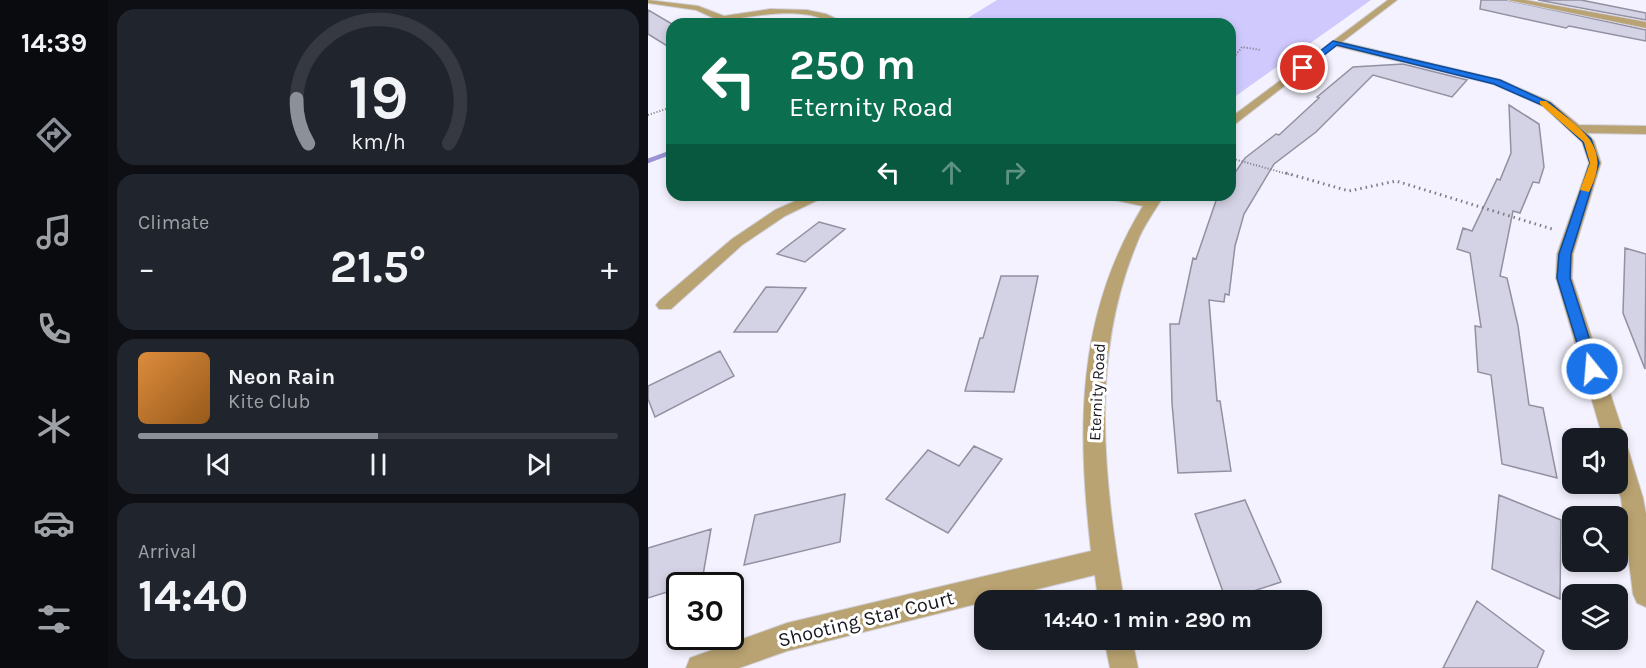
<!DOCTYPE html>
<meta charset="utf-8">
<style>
body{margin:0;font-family:Karla,sans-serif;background:#20242c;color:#f1f3f6;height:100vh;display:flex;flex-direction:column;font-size:22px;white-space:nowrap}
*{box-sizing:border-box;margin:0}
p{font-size:20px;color:#9ea1a6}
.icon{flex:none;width:33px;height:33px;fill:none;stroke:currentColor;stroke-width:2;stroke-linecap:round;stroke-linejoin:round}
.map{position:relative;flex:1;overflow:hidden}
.panel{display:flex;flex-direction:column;gap:9px;padding:9px;background:#0d0f14;width:540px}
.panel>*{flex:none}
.hud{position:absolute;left:18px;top:18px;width:570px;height:183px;border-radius:18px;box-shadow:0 3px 9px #0003;background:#0b6e4f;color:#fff;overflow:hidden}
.controls{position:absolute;left:914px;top:428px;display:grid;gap:12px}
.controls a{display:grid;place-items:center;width:66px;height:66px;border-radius:12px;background:#171b24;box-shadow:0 3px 9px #0003;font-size:30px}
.speed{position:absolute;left:18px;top:572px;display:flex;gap:12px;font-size:30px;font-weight:700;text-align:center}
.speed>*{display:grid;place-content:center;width:78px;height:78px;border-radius:50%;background:#171b24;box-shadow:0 3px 9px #0003;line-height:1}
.speed .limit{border:3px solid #111;border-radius:9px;background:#fff;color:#111}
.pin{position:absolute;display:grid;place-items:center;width:51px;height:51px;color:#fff;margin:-26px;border:3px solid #fff;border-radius:50%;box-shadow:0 2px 6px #0007}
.me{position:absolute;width:66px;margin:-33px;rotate:343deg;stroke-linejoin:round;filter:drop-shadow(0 0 4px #0008)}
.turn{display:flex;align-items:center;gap:21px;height:126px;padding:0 24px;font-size:27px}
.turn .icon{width:78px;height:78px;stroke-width:2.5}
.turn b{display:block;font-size:42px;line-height:51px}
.lanes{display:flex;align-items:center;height:57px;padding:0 24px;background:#0003;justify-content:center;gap:30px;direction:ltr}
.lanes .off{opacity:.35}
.big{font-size:45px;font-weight:700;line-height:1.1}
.panel .card{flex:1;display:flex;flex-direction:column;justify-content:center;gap:9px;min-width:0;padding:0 21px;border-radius:18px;background:#20242c}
.panel .dial{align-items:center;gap:0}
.dial svg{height:156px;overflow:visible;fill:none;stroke:#363941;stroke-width:7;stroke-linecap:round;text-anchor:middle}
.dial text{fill:#f1f3f6;stroke:none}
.song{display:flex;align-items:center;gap:18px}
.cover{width:72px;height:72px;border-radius:9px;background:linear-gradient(135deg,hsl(30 70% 55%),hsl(30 70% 35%))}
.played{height:6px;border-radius:3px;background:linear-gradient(90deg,#8c9099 50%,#363941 50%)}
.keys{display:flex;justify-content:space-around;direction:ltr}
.heat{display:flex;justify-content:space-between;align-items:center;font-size:33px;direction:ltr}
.trip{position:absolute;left:326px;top:590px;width:348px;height:60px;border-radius:18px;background:#171b24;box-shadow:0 3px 9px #0003;font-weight:700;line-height:60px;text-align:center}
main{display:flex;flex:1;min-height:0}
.tabs{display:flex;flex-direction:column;width:108px;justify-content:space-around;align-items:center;background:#090b0e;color:#9ea1a6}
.tabs .icon{width:42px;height:42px}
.tabs .selected{color:#8c9099}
.tabs b{font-size:27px;color:#f1f3f6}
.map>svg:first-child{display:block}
.green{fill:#cfc9fd}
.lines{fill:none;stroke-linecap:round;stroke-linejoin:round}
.stream{stroke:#9c93d6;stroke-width:4.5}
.building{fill:#d4d2e5;stroke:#9290a2;stroke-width:1.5}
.street-casing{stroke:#d0cfda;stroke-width:2}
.path-far1{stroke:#7c7b84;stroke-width:2;stroke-dasharray:1 2;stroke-linecap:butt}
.path{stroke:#7c7b84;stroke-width:3;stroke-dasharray:1.5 4;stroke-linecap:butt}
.street{fill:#baa372;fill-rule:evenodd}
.route{fill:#1a73e8;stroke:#114b97;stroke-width:1.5}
.slow{fill:#f59e0b}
.labels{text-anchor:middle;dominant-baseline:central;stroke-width:6;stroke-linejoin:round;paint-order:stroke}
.street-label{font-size:16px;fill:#19181f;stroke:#fff}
.near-street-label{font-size:20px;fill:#19181f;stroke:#fff}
</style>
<main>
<nav class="tabs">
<b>14:39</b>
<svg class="icon selected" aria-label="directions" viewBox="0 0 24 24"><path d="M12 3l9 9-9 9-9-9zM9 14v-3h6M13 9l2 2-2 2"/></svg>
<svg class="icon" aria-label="music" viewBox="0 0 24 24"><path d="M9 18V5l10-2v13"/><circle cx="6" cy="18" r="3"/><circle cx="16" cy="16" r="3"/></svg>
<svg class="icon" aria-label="phone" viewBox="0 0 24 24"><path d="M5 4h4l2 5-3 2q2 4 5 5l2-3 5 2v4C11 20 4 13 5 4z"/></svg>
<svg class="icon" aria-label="climate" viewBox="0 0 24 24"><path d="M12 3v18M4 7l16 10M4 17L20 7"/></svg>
<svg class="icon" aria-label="car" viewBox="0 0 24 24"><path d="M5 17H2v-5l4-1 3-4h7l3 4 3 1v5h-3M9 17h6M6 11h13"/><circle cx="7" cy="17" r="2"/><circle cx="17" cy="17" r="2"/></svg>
<svg class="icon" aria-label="filters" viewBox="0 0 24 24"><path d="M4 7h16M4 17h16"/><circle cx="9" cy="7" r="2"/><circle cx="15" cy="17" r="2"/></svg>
</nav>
<section class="panel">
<div class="card dial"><svg viewBox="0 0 100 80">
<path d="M14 69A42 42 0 1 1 86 69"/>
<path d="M14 69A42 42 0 0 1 8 46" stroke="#8c9099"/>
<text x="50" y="56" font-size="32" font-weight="700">19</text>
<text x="50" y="72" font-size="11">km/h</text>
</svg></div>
<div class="card"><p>Climate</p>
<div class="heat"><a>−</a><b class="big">21.5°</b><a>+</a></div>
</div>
<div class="card">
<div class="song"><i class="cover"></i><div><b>Neon Rain</b><p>Kite Club</p></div></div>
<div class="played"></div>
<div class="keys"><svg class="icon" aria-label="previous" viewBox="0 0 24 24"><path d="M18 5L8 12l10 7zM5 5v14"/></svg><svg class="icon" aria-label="pause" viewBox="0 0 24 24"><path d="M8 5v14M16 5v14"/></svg><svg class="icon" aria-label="next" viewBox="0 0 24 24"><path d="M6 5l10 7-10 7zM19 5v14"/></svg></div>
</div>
<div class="card"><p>Arrival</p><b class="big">14:40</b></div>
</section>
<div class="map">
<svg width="998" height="668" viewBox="0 0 998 668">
<rect width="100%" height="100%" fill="#f3f2fe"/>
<path class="green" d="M 349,0 L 723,0 L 582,100 L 582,24 L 310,24 Z"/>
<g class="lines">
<path class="stream" d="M 0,161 L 24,152"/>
</g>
<path class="building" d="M 833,0 L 858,0 L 998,30 L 998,41 L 921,26 L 918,28 L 832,9 Z
M 890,0 L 933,0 L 998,13 L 998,20 Z
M 0,10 L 24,24 L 24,49 L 0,34 Z
M 755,64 L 819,80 L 804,97 L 725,75 L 668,132 L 626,164 L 596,214 L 587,246 L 581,295 L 577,294 L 576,302 L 561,300 L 569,401 L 572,401 L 583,471 L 530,473 L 524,403 L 522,324 L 531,324 L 545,258 L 548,259 L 570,195 L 582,195 L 582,180 L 597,158 L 628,134 L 631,135 L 671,98 L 669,97 L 705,67 Z
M 861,105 L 891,124 L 896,167 L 891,183 L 885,182 L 872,213 L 865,211 L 852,276 L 859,278 L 870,326 L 881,405 L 895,408 L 909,478 L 854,464 L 843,375 L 830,372 L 827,326 L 833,327 L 822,253 L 809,249 L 815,228 L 824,231 L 849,179 L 852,180 L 863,153 Z
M 171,222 L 197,229 L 157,262 L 129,254 Z
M 977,248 L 998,254 L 997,369 L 975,313 Z
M 353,276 L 390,276 L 366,392 L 317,391 L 332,338 L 335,338 Z
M 118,287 L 158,288 L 129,332 L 86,332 Z
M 72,351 L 86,376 L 7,417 L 0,399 L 0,386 Z
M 326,446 L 354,459 L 300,533 L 238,499 L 280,450 L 311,466 Z
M 197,494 L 192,542 L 96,565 L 107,515 Z
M 851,495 L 913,520 L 912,599 L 844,569 Z
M 597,500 L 633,582 L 578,600 L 547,514 Z
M 63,529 L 54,581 L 32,585 L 32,588 L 0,598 L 0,548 Z
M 829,601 L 896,651 L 889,668 L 795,668 Z"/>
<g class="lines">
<defs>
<path id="street" d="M 0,0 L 50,6 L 76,16 L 122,9 L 159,10 L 178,14 L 199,24 C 186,24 176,18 162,15 C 137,11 111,15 86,19 L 88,24 L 79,24 L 48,10 L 0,3 Z
M 740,0 L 749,0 L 694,42 L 853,80 L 903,102 L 931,125 L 998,126 L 998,134 L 939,133 L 946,141 L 953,163 L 925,254 L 924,278 L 977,438 L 975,442 L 980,449 L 995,498 L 998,514 L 998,607 L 989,603 L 985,594 L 973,498 L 968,483 L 969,438 L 955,438 L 908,278 L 909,254 L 941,163 L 934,142 L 895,106 L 845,84 L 688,46 L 582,128 L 582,118 Z
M 860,0 L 877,0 L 998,22 L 998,28 Z
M 161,195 L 180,195 L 137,216 L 94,245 L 23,309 L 11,309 L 8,305 L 11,301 L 84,239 L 127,210 Z
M 455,195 L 481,195 L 500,199 L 502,195 L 516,195 C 507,211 495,226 489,243 C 441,358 456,480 476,600 L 450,600 L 447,575 L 345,600 L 336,600 L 336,602 L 139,651 L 91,668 L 38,668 L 42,658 L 139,623 L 443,551 C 429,427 428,316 495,206 L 457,198 Z
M 456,639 L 484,639 L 490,668 L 462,668 Z"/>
</defs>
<use href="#street" class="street-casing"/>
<path class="path-far1" d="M 582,62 L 594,47 L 613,50
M 0,115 L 24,107
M 582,158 L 643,175"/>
<path class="path" d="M 638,173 L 701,191 L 748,181 L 904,229"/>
<use href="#street" class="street"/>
</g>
<path class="route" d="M 685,41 L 852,80 L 902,103 L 943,139 L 951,163 L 923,254 L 922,278 L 951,369 L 949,373 L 939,373 L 937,369 L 909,278 L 911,254 L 942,163 L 935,142 L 896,106 L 846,84 L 689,45 L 658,69 L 653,69 L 653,66 Z"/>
<path class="slow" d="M 892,101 L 898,101 C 931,128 966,145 941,192 L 932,190 L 942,163 L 936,142 L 892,104 Z"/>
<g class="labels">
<g class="street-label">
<text transform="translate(449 392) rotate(-87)">Eternity Road</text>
</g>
<g class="near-street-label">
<text transform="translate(218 619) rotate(-14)">Shooting Star Court</text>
</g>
</g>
</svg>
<div class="controls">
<a><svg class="icon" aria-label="sound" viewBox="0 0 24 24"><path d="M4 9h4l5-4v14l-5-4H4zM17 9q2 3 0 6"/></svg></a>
<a><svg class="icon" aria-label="search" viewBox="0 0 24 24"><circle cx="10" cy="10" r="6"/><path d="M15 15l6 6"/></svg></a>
<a><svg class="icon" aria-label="layers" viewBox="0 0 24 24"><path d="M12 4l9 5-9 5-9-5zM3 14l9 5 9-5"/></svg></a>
</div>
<div class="speed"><div class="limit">30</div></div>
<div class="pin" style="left:655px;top:68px;background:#d93025"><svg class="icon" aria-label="arrive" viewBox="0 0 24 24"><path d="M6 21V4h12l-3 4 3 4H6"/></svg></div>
<svg class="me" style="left:944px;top:369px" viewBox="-20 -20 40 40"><circle r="17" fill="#1a73e8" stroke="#fff" stroke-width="3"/><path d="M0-11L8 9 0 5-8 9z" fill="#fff"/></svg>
<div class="trip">14:40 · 1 min · 290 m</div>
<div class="hud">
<div class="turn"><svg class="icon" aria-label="left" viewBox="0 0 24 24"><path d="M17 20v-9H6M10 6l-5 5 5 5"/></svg><div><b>250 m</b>Eternity Road</div></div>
<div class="lanes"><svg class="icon" aria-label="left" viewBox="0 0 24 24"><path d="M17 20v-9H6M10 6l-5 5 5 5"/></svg><svg class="icon off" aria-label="ahead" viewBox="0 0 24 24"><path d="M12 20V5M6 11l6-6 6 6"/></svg><svg class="icon off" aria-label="right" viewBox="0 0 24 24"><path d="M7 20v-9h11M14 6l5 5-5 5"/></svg></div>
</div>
</div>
</main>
